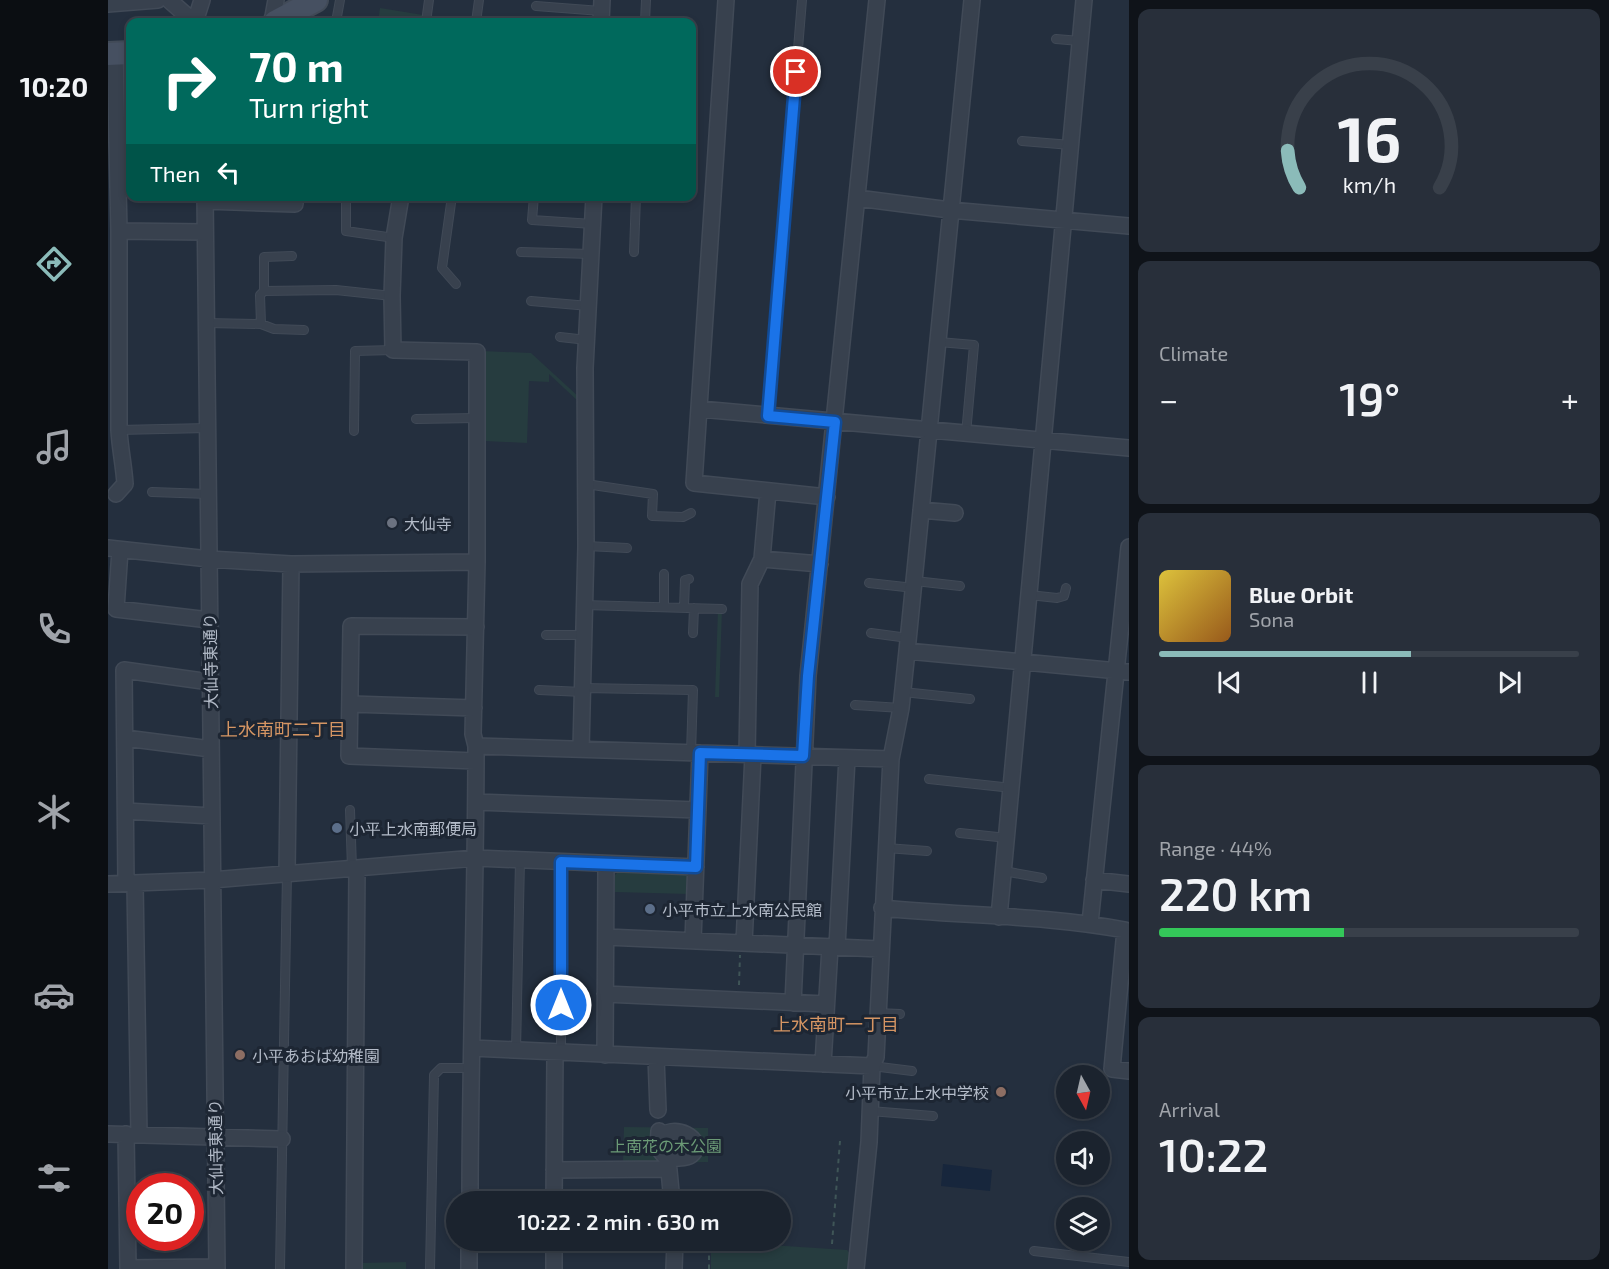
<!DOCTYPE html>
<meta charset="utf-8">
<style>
body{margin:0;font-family:"Exo 2","Noto Sans JP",sans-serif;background:#282f3a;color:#f1f3f6;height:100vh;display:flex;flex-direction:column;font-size:22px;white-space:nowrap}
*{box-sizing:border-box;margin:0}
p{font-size:20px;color:#a0a4aa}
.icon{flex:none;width:33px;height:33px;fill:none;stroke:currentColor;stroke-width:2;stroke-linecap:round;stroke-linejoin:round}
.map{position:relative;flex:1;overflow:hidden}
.sheet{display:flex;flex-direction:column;gap:9px;padding:9px;background:#0f1319;width:480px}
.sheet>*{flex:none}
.guide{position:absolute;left:18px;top:18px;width:570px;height:183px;border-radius:12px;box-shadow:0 3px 9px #0003,0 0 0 2px #39404a;background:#00695c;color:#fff;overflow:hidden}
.needle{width:39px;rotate:172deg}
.tools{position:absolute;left:948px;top:1065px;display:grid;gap:12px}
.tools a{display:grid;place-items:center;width:54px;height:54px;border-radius:50%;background:#1b232e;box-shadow:0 3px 9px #0003,0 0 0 2px #39404a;font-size:30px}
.speed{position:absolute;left:18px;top:1173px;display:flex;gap:12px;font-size:30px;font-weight:700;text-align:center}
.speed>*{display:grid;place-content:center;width:78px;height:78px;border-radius:50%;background:#1b232e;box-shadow:0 3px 9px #0003,0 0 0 2px #39404a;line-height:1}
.speed .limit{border:9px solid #d22;background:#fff;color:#111}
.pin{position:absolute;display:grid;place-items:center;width:51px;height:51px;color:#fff;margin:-26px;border:3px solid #fff;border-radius:50%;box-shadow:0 2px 6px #0007}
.me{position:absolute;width:66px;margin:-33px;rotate:0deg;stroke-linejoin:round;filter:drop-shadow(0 0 4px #0008)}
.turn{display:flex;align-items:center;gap:21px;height:126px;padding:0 24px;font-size:27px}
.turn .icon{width:78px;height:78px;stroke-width:2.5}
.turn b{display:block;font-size:42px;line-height:51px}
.then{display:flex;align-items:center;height:57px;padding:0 24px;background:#0003;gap:12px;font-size:22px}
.big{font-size:45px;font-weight:600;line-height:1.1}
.sheet .widget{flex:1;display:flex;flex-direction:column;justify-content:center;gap:9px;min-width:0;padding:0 21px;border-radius:12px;background:#282f3a}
.sheet .dial{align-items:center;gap:0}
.dial svg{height:156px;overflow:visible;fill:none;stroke:#39404a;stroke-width:7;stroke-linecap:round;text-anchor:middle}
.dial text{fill:#f1f3f6;stroke:none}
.song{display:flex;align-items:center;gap:18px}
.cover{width:72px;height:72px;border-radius:9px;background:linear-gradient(135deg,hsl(50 70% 55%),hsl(30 70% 35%))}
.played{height:6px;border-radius:3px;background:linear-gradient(90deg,#8bbbb9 60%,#39404a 60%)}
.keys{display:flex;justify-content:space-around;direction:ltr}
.heat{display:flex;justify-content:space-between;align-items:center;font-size:33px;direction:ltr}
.charge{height:9px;border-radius:4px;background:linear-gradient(90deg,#34c759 44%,#39404a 0)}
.trip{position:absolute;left:338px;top:1191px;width:345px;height:60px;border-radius:30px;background:#1b232e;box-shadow:0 3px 9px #0003,0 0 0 2px #39404a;font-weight:600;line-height:60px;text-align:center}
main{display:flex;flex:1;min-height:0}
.menu{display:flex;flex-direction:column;width:108px;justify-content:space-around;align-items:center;background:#0b0e12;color:#a0a4aa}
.menu .icon{width:42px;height:42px}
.menu .selected{color:#8bbbb9}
.menu b{font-size:27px;color:#f1f3f6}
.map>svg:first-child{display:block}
.green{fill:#263c3f}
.water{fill:#17263c}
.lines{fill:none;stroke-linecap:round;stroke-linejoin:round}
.lane-casing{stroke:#414a57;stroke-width:10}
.street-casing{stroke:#414a57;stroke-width:18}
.secondary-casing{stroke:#414a57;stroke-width:26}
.path{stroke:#3f5557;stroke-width:2;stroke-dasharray:4.5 4.5;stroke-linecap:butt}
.lane{stroke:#38414e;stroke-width:8}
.street{stroke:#38414e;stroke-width:15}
.secondary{stroke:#465061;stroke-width:22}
.route-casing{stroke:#114b97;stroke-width:15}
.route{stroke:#1a73e8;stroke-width:10}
.worship-dot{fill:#6b7280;stroke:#1d2633;stroke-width:2}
.service-dot{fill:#5c6f8a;stroke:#1d2633;stroke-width:2}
.education-dot{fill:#8d6e63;stroke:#1d2633;stroke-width:2}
.labels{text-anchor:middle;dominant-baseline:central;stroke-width:6;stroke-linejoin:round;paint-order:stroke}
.poi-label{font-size:16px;fill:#b4bcc9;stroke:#1d2633;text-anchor:start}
.street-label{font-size:16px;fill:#b4bcc9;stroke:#1d2633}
.park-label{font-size:16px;fill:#6b9a76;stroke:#1d2633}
.neighbourhood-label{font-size:18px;fill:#d59563;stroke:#1d2633}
</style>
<main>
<nav class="menu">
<b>10:20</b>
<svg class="icon selected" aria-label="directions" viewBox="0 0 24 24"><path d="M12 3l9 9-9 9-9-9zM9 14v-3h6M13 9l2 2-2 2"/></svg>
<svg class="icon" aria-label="music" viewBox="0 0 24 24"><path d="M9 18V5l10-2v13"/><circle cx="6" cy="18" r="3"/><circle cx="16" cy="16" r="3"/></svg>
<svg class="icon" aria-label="phone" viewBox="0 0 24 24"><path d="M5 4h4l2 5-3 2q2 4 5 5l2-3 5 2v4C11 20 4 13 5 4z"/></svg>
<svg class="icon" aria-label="climate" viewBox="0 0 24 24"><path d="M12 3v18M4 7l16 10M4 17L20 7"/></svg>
<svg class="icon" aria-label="car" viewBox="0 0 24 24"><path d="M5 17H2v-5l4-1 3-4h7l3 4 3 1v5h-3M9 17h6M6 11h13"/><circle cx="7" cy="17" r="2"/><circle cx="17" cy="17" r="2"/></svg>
<svg class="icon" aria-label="filters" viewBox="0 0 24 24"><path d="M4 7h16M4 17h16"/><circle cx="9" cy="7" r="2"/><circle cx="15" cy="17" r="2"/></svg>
</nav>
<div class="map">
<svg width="1021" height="1269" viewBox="0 0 1021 1269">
<rect width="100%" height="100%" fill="#242f3e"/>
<path class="green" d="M 272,8 L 315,15 L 313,22 L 270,22 Z
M 374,351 L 423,353 L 472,398 L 471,402 L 441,374 L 441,382 L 421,381 L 419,443 L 377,441 Z
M 610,609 L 614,609 L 611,697 L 607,697 Z
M 512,870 L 579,872 L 583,878 L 581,894 L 507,892 L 507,875 Z
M 516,1127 L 600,1128 L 600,1162 L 515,1163 Z
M 603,1241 L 739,1250 L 744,1256 L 743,1269 L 603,1269 Z
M 298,1262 L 298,1269 L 252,1269 L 252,1263 Z"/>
<path class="water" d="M 835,1164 L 884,1170 L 882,1191 L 833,1186 Z"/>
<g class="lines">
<defs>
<path id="lane" d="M 428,6 L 493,11
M 228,22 L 232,0
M 318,22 L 321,0
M 368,22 L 371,0
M 537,22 L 538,0
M 948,39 L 972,41
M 914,141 L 963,145
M 238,196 L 238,231 L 286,238
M 344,196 L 334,268 L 348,284
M 426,196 L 424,220 L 485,224
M 413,252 L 483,254
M 526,252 L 528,196
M 156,291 L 228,290 L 284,296
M 423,301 L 481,306
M 98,323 L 153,324 L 166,329 L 196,330
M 153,324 L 152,295 L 156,291 L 156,257 L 184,256
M 452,337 L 479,340
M 831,342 L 866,345 L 858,434
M 660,415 L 694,0
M 308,419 L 368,418
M 11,430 L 99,428
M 246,431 L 247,351 L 285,350
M 478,484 L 545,494 L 544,516 L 575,517 L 583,513
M 44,492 L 100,494
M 478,546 L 519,548
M 807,581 L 852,586
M 761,583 L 806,588
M 921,595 L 949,598 L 956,596 L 958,588
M 476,605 L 614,609
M 556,607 L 556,574
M 576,608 L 577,580 L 581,579
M 585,633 L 586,608
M 763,633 L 800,638
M 438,635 L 475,635
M 475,688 L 585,690 L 583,753
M 431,690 L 475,692
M 795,692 L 862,699
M 747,705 L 793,708
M 821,779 L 904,788
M 242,810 L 244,868
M 852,833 L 899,838
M 778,848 L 819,851
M 896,871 L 934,878
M 769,1013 L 792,1014
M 408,1051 L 412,860
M 453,1053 L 453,862
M 764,1066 L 804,1071
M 762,1111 L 825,1116
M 926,1251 L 1021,1262
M 172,1269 L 179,873
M 322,1269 L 326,1075 L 333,1068 L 362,1068"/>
<path id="street" d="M 61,0 L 86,22
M 618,0 L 586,483 L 719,497
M 0,4 L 50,0
M 87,22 L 94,0
M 164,22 L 168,0
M 493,22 L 494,0
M 7,54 L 11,231 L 11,430 C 12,449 16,466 17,484 L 8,494
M 97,196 L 109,1269
M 293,196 L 286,238 L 284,296 L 285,350 L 369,352 L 369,562 L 365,734 L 368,746 C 368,898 362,1050 362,1202
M 749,198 L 842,210 L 1021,226
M 97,201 L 187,204 L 186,196
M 11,231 L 97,232
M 592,409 L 1021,448
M 813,510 L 847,513
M 0,548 L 101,559 L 183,564 L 369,562
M 12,550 L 8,609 L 101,620
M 654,559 L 712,564
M 368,627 L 243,626 L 241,756 L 368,761
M 799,651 L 1021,672
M 243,704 L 366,708
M 17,738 L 103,749
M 368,746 L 783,759
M 473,749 L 478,546 L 477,368 L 486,196
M 639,755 L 642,584 L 654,559 L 660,491
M 368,802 L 590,810
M 18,811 L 104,816
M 179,873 L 183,564
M 986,880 L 1021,884
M 18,883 L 16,670 L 102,682
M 27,883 L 31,1135
M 0,884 L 104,880 L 368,858 L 588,867
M 774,908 C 855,916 937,915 1017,930 L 1004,1069 L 1021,1071
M 891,917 L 976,0
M 982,923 L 1021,547
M 498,937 L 772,949
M 585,941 L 592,753
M 636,943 L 645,755
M 729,947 L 739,758
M 497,994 L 718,1004
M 685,1003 L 700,676 L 769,0
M 364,1048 L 764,1066
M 497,1055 L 498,864
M 548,1057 L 550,1110
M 715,1064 L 722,947
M 551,1131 L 550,1148 L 560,1160 L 564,1202
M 0,1134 L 174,1139
M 18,1134 L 20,1268 L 109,1267
M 550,1140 C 563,1120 601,1140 583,1155 C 577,1160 567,1156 560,1160
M 446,1170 L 559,1169
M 446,1202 L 447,1052
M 446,1240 L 446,1269
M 246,1269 L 249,868
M 361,1269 L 361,1240
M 566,1269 L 567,1240
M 748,1269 L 761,1142 L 764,1066 L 768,1057 L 783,759 L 793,708 L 799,651 L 864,0"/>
<path id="secondary" d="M 167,22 L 208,0
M 0,54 L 22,53"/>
</defs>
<use href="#lane" class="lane-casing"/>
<use href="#street" class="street-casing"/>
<use href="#secondary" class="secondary-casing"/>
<path class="path" d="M 631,985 L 632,955
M 724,1244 L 732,1141
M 601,1269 L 601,1240"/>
<use href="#lane" class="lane"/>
<use href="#street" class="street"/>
<use href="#secondary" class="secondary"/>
</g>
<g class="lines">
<defs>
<path id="route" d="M 453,1005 L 453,862 L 588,867 L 592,753 L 695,756 L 700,676 L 727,422 L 660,416 L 688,72"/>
</defs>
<use href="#route" class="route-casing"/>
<use href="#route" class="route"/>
</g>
<circle class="worship-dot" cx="284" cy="523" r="6"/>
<g class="service-dot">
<circle cx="229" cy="828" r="6"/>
<circle cx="542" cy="909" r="6"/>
</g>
<g class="education-dot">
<circle cx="132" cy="1055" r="6"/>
<circle cx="893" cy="1092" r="6"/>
</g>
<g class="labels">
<g class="poi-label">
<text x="296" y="523">大仙寺</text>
<text x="241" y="828">小平上水南郵便局</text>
<text x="554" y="909">小平市立上水南公民館</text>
<text x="144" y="1055">小平あおば幼稚園</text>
<text x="881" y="1092" text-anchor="end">小平市立上水中学校</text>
</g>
<g class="street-label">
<text transform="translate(102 661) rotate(-91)">大仙寺東通り</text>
<text transform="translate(107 1147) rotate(-91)">大仙寺東通り</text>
</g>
<g class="park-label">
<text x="558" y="1145">上南花の木公園</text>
</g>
<g class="neighbourhood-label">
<text x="175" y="729">上水南町二丁目</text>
<text x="728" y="1024">上水南町一丁目</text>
</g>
</g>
</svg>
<div class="tools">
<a><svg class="needle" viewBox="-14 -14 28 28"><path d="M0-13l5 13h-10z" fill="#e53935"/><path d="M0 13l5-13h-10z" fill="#a0a4aa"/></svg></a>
<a><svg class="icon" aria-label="sound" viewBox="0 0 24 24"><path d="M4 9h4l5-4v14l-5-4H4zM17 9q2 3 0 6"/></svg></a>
<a><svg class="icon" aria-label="layers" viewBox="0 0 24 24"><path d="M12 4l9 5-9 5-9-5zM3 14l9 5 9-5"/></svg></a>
</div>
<div class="speed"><div class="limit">20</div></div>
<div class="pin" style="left:688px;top:72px;background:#d93025"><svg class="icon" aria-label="arrive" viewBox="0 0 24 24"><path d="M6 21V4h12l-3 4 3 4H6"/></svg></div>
<svg class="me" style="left:453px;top:1005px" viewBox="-20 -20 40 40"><circle r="17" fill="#1a73e8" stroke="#fff" stroke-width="3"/><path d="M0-11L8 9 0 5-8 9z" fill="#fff"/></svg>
<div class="trip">10:22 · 2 min · 630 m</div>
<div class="guide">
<div class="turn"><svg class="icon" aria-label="right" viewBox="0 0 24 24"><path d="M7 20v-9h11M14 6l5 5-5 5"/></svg><div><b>70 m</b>Turn right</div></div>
<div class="then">Then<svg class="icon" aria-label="left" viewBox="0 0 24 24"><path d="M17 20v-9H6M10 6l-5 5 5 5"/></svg></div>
</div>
</div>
<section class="sheet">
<div class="widget dial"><svg viewBox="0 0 100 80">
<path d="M14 69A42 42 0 1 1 86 69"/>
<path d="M14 69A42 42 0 0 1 8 50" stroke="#8bbbb9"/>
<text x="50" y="56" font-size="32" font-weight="700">16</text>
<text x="50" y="72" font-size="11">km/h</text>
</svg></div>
<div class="widget"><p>Climate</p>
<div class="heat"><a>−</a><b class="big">19°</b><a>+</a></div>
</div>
<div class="widget">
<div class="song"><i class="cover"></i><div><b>Blue Orbit</b><p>Sona</p></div></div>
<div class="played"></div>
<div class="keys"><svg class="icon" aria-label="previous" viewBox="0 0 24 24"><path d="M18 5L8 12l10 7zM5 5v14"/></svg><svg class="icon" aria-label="pause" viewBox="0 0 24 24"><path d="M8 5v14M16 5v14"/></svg><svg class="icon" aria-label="next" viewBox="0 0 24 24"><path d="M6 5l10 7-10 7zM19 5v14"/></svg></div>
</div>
<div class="widget"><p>Range · 44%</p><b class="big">220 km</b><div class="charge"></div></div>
<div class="widget"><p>Arrival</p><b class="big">10:22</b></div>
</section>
</main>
